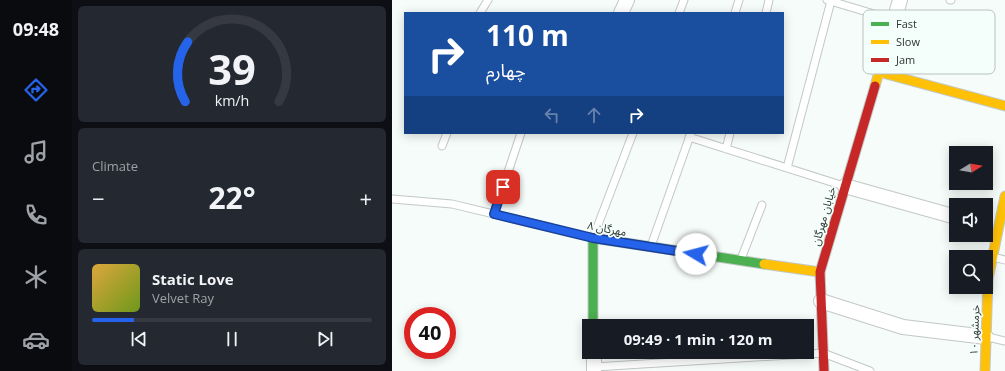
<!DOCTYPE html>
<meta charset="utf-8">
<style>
body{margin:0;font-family:"Open Sans","Noto Sans Arabic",sans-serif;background:#242831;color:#f1f3f6;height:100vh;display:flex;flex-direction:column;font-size:15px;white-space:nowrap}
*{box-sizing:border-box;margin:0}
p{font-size:13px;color:#9ea1a6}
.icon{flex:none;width:22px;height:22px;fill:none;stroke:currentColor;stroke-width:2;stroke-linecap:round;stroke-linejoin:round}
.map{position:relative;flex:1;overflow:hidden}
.sheet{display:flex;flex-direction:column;gap:6px;padding:6px;background:#0d0f14;width:320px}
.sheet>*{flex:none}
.guide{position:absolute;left:12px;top:12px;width:380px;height:122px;border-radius:0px;box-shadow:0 2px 10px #0003;background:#1a4fa0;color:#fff;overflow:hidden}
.needle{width:26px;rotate:79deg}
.tools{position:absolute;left:557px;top:146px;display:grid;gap:8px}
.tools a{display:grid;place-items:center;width:44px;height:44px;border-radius:0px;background:#171b24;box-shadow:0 2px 10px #0003;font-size:20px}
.speed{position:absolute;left:12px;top:307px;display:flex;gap:8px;font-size:20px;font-weight:700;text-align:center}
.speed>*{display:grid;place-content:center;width:52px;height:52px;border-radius:50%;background:#171b24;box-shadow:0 2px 10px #0003;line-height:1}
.speed .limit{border:6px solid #d22;background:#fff;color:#111}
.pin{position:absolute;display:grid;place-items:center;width:34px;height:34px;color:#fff;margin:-17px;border-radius:8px;box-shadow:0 2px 6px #0006}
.me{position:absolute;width:44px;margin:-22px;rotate:278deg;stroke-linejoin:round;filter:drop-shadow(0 0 3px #0008)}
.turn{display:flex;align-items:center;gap:14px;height:84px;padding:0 16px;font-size:18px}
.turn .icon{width:52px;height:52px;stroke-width:2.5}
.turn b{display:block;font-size:28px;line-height:34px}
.lanes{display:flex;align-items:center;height:38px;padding:0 16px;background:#0003;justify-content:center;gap:20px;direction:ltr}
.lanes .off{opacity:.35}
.big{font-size:30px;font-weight:700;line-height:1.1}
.sheet .widget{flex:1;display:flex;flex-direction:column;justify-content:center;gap:6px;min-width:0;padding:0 14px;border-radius:6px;background:#242831}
.sheet .dial{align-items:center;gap:0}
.dial svg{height:104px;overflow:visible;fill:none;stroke:#363941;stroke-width:7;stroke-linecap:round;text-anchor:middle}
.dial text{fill:#f1f3f6;stroke:none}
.song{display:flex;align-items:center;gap:12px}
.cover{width:48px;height:48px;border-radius:6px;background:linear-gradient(135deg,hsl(40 70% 55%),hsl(80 70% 35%))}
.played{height:4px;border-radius:2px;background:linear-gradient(90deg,#2563eb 15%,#363941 15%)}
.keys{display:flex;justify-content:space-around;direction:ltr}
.heat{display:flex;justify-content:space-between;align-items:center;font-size:22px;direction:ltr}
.trip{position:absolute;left:190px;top:319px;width:232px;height:40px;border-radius:0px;background:#171b24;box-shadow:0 2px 10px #0003;font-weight:700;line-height:40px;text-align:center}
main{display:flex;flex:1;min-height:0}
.menu{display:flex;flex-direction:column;width:72px;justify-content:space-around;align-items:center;background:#090b0e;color:#9ea1a6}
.menu .icon{width:28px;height:28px}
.menu .active{color:#2563eb}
.menu b{font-size:18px;color:#f1f3f6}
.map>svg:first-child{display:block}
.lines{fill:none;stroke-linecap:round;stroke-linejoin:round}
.lane-casing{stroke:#c2c8c6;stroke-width:9}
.street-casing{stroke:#c2c8c6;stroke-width:16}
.fast-casing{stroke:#c2c8c6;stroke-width:11}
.slow-casing{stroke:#c2c8c6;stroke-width:11}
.jam-casing{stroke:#c2c8c6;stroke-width:11}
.lane{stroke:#fefffe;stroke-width:7}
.street{stroke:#fefffe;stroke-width:14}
.fast{stroke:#4caf50;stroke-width:9}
.slow{stroke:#ffc107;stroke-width:9}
.jam{stroke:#c62828;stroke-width:9}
.route-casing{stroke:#184099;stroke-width:10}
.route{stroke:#2563eb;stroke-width:7}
.labels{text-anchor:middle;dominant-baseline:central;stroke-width:3.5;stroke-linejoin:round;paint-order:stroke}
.street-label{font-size:11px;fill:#2e3532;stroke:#f4fefa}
.key{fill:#f4fefa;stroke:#b9c2be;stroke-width:1}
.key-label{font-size:11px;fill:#2e3532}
</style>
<main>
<nav class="menu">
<b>09:48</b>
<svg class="icon active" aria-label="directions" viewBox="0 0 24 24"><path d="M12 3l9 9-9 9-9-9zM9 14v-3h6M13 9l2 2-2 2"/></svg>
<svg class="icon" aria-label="music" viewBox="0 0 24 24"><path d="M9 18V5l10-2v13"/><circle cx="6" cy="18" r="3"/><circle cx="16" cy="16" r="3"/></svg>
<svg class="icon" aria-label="phone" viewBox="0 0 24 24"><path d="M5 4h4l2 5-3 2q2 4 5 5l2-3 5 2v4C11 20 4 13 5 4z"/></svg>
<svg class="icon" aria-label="climate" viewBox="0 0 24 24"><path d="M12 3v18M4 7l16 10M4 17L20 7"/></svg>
<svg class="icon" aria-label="car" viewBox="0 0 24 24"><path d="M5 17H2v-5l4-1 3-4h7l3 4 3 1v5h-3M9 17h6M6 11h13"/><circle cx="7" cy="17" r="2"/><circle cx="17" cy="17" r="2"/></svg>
</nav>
<section class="sheet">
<div class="widget dial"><svg viewBox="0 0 100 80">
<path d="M14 69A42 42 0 1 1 86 69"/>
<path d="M14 69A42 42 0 0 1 16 23" stroke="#2563eb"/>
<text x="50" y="56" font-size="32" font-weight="700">39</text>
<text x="50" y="72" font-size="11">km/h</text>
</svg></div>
<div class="widget"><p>Climate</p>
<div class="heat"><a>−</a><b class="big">22°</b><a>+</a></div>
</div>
<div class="widget">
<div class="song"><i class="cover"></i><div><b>Static Love</b><p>Velvet Ray</p></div></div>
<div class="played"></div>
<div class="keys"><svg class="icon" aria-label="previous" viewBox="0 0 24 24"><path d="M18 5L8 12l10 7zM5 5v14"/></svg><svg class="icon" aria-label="pause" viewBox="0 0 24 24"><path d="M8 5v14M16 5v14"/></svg><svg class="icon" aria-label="next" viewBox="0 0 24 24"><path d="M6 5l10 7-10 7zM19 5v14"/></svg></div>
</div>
</section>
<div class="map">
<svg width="613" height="371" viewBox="0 0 613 371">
<rect width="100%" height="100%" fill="#f6fcf9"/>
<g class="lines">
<defs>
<path id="lane" d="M 435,0 L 502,20
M 558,0 L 559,0
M 88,13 L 96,0
M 287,13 L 292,0
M 343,13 L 347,0
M 374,13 L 377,0
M 297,137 L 452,186
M 50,146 L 55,133
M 334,149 L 338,133
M 395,168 L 439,1
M 0,199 L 60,204 L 201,238 L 241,133
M 102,214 L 129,133
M 259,246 L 299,133
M 601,257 L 613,260
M 349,259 L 370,205
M 596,337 L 613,341
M 202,367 L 431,353 L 478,371"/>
<path id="street" d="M 229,13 L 235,0
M 487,72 L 508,0
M 453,186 L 564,217
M 429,301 L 511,327 L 594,337
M 202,352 L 202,371"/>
<path id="fast" d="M 201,326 L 201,238 L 372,264"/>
<path id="slow" d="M 483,86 L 487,72 L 613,106
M 372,264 L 428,272
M 593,371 L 596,279 L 613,196"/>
<path id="jam" d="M 432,371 L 428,272 L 483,86"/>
</defs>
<use href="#lane" class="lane-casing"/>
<use href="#street" class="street-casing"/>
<use href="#fast" class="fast-casing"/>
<use href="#slow" class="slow-casing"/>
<use href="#jam" class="jam-casing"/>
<use href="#lane" class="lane"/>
<use href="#street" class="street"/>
<use href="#fast" class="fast"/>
<use href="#slow" class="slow"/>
<use href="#jam" class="jam"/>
</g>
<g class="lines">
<defs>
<path id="route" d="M 111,187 L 102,214 L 201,238 L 304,254"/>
</defs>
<use href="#route" class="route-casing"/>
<use href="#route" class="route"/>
</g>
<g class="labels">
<g class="street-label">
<text transform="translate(431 216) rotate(-74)">خیابان مهرگان</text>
<text transform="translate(215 228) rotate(11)">مهرگان ۸</text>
<text transform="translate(582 330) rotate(-88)">خرمشهر ۱۰</text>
</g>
</g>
<rect x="471" y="10" width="132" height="64" rx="6" class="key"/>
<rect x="479" y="22" width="18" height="4" fill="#4caf50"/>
<rect x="479" y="40" width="18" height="4" fill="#ffc107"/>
<rect x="479" y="58" width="18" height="4" fill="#c62828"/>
<g class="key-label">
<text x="504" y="28">Fast</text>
<text x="504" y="46">Slow</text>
<text x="504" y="64">Jam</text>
</g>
</svg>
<div class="tools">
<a><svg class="needle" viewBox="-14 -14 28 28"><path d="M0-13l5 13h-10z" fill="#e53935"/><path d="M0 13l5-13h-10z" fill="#9ea1a6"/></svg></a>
<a><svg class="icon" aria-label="sound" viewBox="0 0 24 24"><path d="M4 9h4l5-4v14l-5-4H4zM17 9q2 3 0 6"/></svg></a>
<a><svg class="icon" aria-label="search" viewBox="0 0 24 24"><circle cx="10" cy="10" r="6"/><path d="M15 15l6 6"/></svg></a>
</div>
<div class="speed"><div class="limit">40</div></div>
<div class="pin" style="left:111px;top:187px;background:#d93025"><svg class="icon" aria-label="arrive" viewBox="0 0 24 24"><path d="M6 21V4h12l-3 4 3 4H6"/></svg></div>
<svg class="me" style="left:304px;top:254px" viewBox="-20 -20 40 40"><circle r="19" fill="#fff"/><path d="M0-13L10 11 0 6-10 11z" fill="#2563eb"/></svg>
<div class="trip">09:49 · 1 min · 120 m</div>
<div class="guide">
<div class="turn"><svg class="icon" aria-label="right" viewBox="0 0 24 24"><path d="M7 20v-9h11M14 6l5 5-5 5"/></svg><div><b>110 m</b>چهارم</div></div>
<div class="lanes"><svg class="icon off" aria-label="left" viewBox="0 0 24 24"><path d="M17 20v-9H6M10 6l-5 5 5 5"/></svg><svg class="icon off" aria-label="ahead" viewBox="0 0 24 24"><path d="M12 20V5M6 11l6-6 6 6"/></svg><svg class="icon" aria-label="right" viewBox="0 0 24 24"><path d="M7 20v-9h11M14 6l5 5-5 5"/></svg></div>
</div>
</div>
</main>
